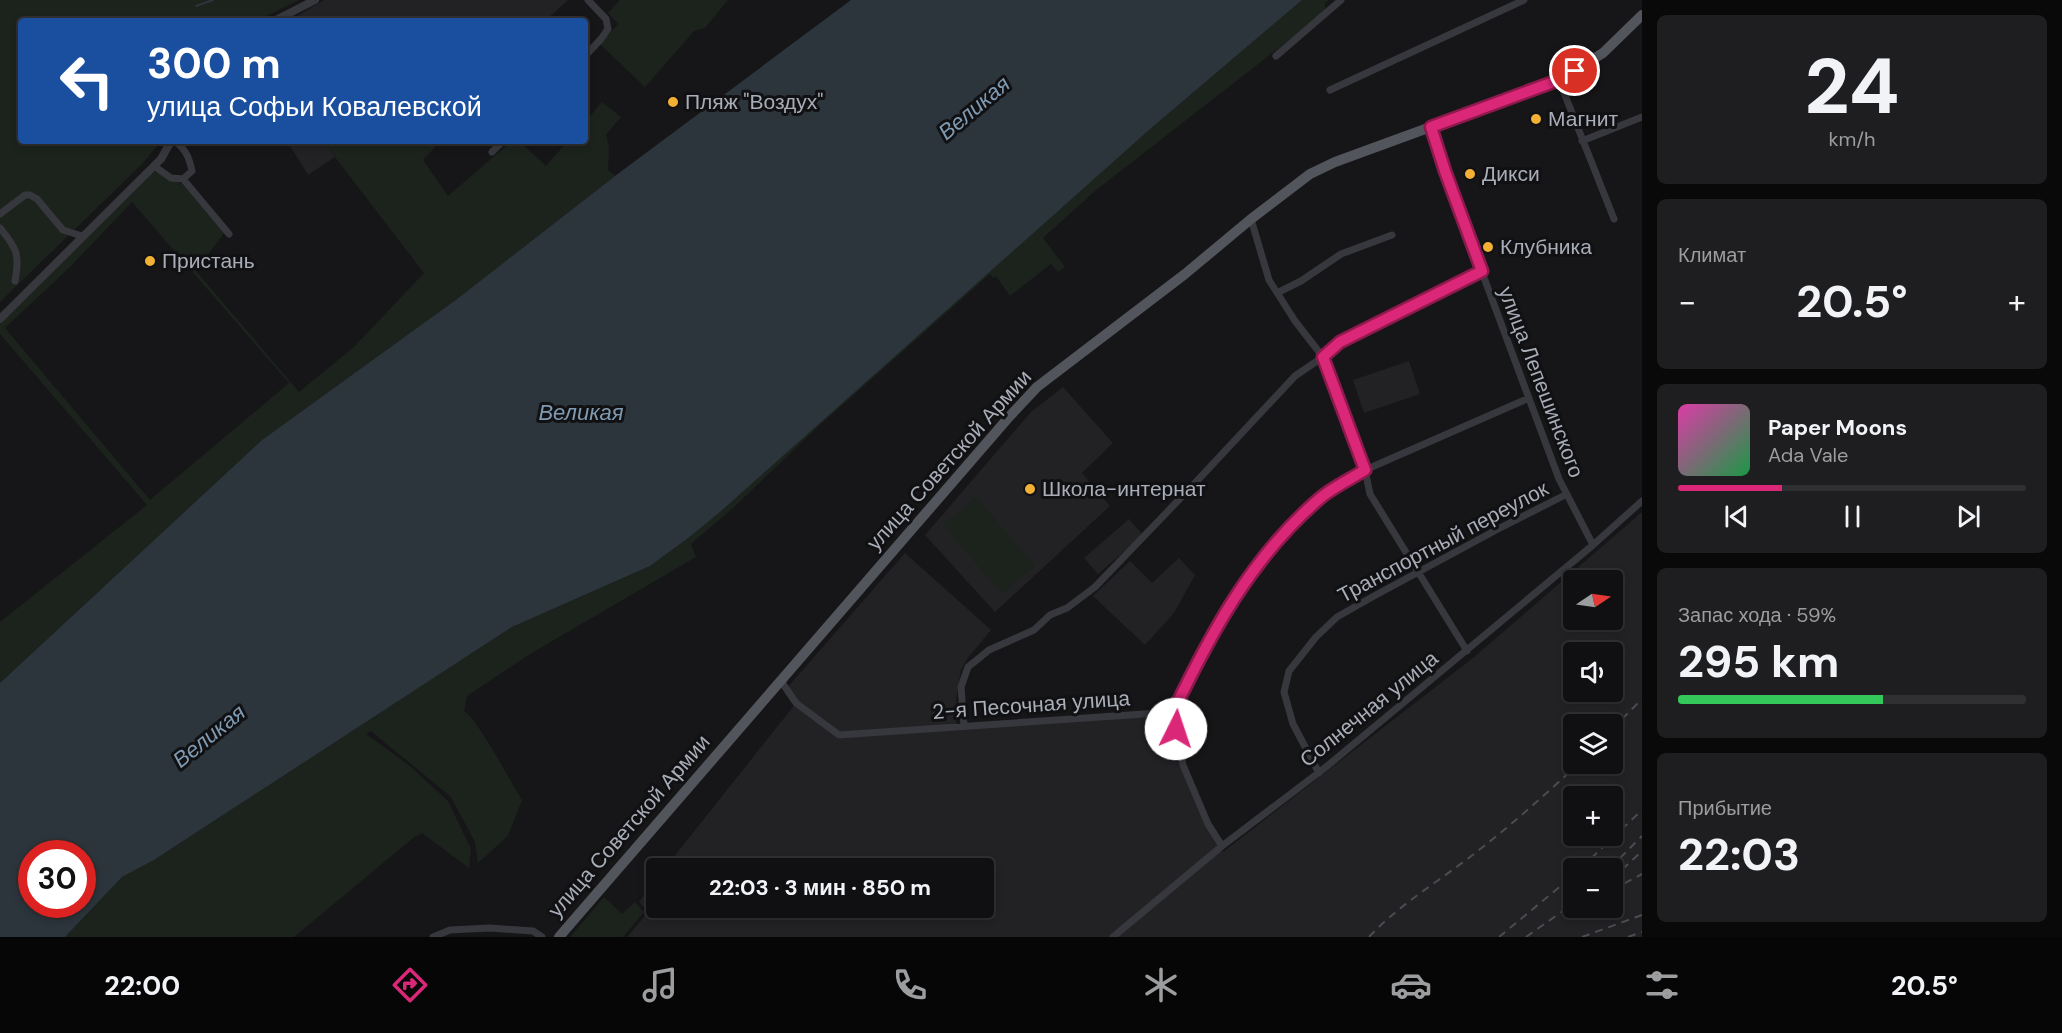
<!DOCTYPE html>
<html lang="ru">
<meta charset="utf-8">
<style>
body{margin:0;font-family:"DM Sans",sans-serif;background:#1e1e20;color:#f1f3f6;height:100vh;display:flex;flex-direction:column;font-size:22px;white-space:nowrap}
*{box-sizing:border-box;margin:0}
p{font-size:20px;color:#9c9d9f}
.icon{flex:none;width:33px;height:33px;fill:none;stroke:currentColor;stroke-width:2;stroke-linecap:round;stroke-linejoin:round}
.map{position:relative;flex:1;overflow:hidden}
.drawer{display:flex;flex-direction:column;gap:15px;padding:15px;background:#09090a;width:420px}
.drawer>*{flex:none}
.guide{position:absolute;left:18px;top:18px;width:570px;height:126px;border-radius:6px;box-shadow:0 3px 9px #0003,0 0 0 2px #303032;background:#1a4fa0;color:#fff;overflow:hidden}
.needle{width:39px;rotate:77deg}
.buttons{position:absolute;left:1563px;top:570px;display:grid;gap:12px}
.buttons a{display:grid;place-items:center;width:60px;height:60px;border-radius:6px;background:#101012;box-shadow:0 3px 9px #0003,0 0 0 2px #303032;font-size:30px}
.speed{position:absolute;left:18px;top:840px;display:flex;gap:12px;font-size:30px;font-weight:700;text-align:center}
.speed>*{display:grid;place-content:center;width:78px;height:78px;border-radius:50%;background:#101012;box-shadow:0 3px 9px #0003,0 0 0 2px #303032;line-height:1}
.speed .limit{border:9px solid #d22;background:#fff;color:#111}
.pin{position:absolute;display:grid;place-items:center;width:51px;height:51px;color:#fff;margin:-26px;border:3px solid #fff;border-radius:50%;box-shadow:0 2px 6px #0007}
.me{position:absolute;width:66px;margin:-33px;rotate:4deg;stroke-linejoin:round;filter:drop-shadow(0 0 4px #0008)}
.turn{display:flex;align-items:center;gap:21px;height:126px;padding:0 30px;font-size:27px}
.turn .icon{width:78px;height:78px;stroke-width:2.5}
.turn b{display:block;font-size:42px;line-height:51px}
.big{font-size:45px;font-weight:700;line-height:1.1}
.drawer .widget{flex:1;display:flex;flex-direction:column;justify-content:center;gap:9px;min-width:0;padding:0 21px;border-radius:9px;background:#1e1e20}
.drawer .dial{align-items:center;gap:0}
.dial b{font-size:78px;line-height:1}
.song{display:flex;align-items:center;gap:18px}
.cover{width:72px;height:72px;border-radius:9px;background:linear-gradient(135deg,hsl(320 70% 55%),hsl(140 70% 35%))}
.played{height:6px;border-radius:3px;background:linear-gradient(90deg,#db2777 30%,#303032 30%)}
.keys{display:flex;justify-content:space-around;direction:ltr}
.heat{display:flex;justify-content:space-between;align-items:center;font-size:33px;direction:ltr}
.charge{height:9px;border-radius:4px;background:linear-gradient(90deg,#34c759 59%,#303032 0)}
.trip{position:absolute;left:646px;top:858px;width:348px;height:60px;border-radius:6px;background:#101012;box-shadow:0 3px 9px #0003,0 0 0 2px #303032;font-weight:700;line-height:60px;text-align:center}
.tab-bar{display:flex;height:96px;justify-content:space-around;align-items:center;background:#060607;color:#9c9d9f}
.tab-bar .icon{width:42px;height:42px}
.tab-bar .on{color:#db2777}
.tab-bar b{font-size:27px;color:#f1f3f6}
main{display:flex;flex:1;min-height:0}
.map>svg:first-child{display:block}
.built{fill:#222225;fill-rule:evenodd}
.green{fill:#1c231d;fill-rule:evenodd}
.water{fill:#2c353c;fill-rule:evenodd}
.lines{fill:none;stroke-linecap:round;stroke-linejoin:round}
.stream{stroke:#2c353c;stroke-width:2}
.minor{stroke:#37383d;stroke-width:7}
.tertiary{stroke:#37383d;stroke-width:8}
.primary{stroke:#53555c;stroke-width:10}
.rail{stroke:#4a4c52;stroke-width:2;stroke-dasharray:8 6;stroke-linecap:butt}
.route-casing{stroke:#8e194d;stroke-width:15}
.route{stroke:#db2777;stroke-width:10}
.poi-dot{fill:#f2b134;stroke:#111113;stroke-width:2}
.labels{text-anchor:middle;dominant-baseline:central;stroke-width:6;stroke-linejoin:round;paint-order:stroke}
.poi-label{font-size:21px;fill:#a8adb8;stroke:#111113;text-anchor:start}
.street-label{font-size:21px;fill:#a8adb8;stroke:#111113}
.water-label{font-size:22px;font-style:italic;fill:#7f9bb3;stroke:#111113}
</style>
<main>
<div class="map">
<svg width="1642" height="937" viewBox="0 0 1642 937">
<rect width="100%" height="100%" fill="#161618"/>
<path class="built" d="M 324,0 L 568,0 L 545,21 L 289,21 Z
M 287,141 L 325,141 L 335,157 L 308,175 Z
M 1409,361 L 1420,394 L 1364,413 L 1353,380 Z
M 1063,387 L 1113,443 L 1082,473 L 1110,506 L 995,612 L 925,535 L 1031,412 Z
M 1642,512 L 1642,937 L 627,937 L 648,912 L 639,902 L 657,878 L 657,908 L 984,908 L 984,868 L 665,868 L 796,703 L 787,688 L 905,553 L 991,630 L 967,659 L 961,670 L 956,699 L 956,722 L 960,728 L 1163,715 L 1223,852 L 1473,658 ZM 1574,580 L 1612,580 L 1612,620 L 1574,620 ZM 1574,652 L 1612,652 L 1612,692 L 1574,692 ZM 1574,724 L 1612,724 L 1612,764 L 1574,764 ZM 1574,796 L 1612,796 L 1612,836 L 1574,836 ZM 1574,868 L 1612,868 L 1612,908 L 1574,908 Z
M 1129,519 L 1143,535 L 1098,574 L 1084,558 Z
M 1179,558 L 1195,575 L 1174,613 L 1145,645 L 1093,596 L 1130,561 L 1152,583 Z"/>
<path class="green" d="M 0,0 L 299,0 L 256,21 L 21,21 L 21,141 L 161,141 L 143,163 L 0,302 Z
M 620,0 L 728,0 L 705,28 L 694,31 L 645,87 L 600,44 L 618,24 L 608,13 Z
M 1302,0 L 1329,0 L 1325,3 L 1325,12 L 1095,191 L 1043,238 L 1065,267 L 1058,272 L 1051,264 L 1010,296 L 996,276 L 993,278 L 990,274 L 821,424 L 733,508 L 691,544 L 696,557 L 530,654 L 467,696 L 464,711 C 480,722 509,780 522,800 L 508,836 L 478,863 L 475,842 L 451,797 L 371,731 L 366,734 L 410,766 L 448,801 L 471,849 L 469,868 L 422,833 L 413,838 L 294,937 L 65,937 L 122,877 L 154,860 L 512,627 L 650,566 L 687,539 L 1149,130 Z
M 602,102 L 621,117 L 606,135 L 609,147 L 608,170 L 615,176 L 457,299 L 262,440 L 0,683 L 0,622 L 147,505 L 0,334 L 0,324 L 153,171 L 182,184 L 224,233 L 196,271 L 299,392 L 354,347 L 424,273 L 335,157 L 325,141 L 441,141 L 423,160 L 448,196 L 512,141 L 519,141 L 546,166 L 568,141 L 585,141 L 585,122 ZM 132,202 L 289,383 L 150,500 L 5,328 L 70,267 Z
M 976,497 L 1035,566 L 1002,594 L 943,525 Z
M 604,897 L 622,914 L 635,902 L 644,912 L 623,937 L 570,937 Z"/>
<path class="water" d="M 851,0 L 1302,0 L 1149,130 L 721,511 L 687,539 L 650,566 L 512,627 L 154,860 L 122,877 L 65,937 L 0,937 L 0,683 L 262,440 L 457,299 L 615,176 ZM 32,854 L 82,854 L 82,904 L 32,904 Z"/>
<g class="lines">
<path class="stream" d="M 196,6 L 213,0"/>
<path class="minor" d="M 585,56 L 601,39 L 608,29 L 606,19 L 588,0
M 1276,56 L 1341,0
M 1559,80 L 1614,219
M 1330,90 L 1524,0
M 1431,127 L 1454,197 L 1559,479 L 1593,545
M 1582,141 L 1642,117
M 492,152 L 503,141
M 154,166 L 171,178 L 183,179 L 192,171 C 189,157 186,150 175,141
M 183,179 L 229,234
M 0,214 L 25,195 L 30,195 L 37,199 L 63,230 L 82,236
M 1251,219 L 1269,280 L 1295,321 L 1323,357 L 1365,470 L 1370,494 L 1467,651
M 0,228 C 17,249 20,254 15,281
M 1277,293 L 1301,281 L 1341,254 L 1392,235
M 781,681 L 796,703 L 839,735 L 1173,712
M 1173,712 L 1225,610 L 1276,540 L 1319,498 L 1365,470 L 1529,398
M 1173,712 L 1183,765 L 1208,824 L 1222,846
M 964,726 L 961,687 L 968,667 L 989,650 L 1034,630 L 1050,615 L 1067,608 L 1095,587 L 1196,482 L 1295,376 L 1323,357 L 1340,342 L 1481,271
M 1319,773 L 1293,724 L 1284,692 L 1289,671 L 1316,637 L 1337,617 L 1374,596 L 1498,529 L 1567,494
M 433,937 L 450,930 L 490,928 L 533,931 L 542,937
M 1113,937 L 1222,846 L 1326,767 L 1593,545 L 1642,501"/>
<path class="tertiary" d="M 274,21 L 315,0
M 0,319 L 161,159 L 171,141"/>
<path class="primary" d="M 559,937 L 1009,417 L 1037,387 L 1185,274 L 1251,219 L 1310,174 L 1335,162 L 1559,80 L 1603,53 L 1642,15"/>
<path class="rail" d="M 1612,729 L 1642,699
M 1581,868 L 1642,810
M 1610,868 L 1642,836
M 1612,879 L 1642,851
M 1612,890 L 1642,874
M 1369,937 C 1399,905 1436,883 1470,857 C 1508,828 1543,797 1578,764
M 1499,937 L 1574,875
M 1526,937 L 1574,903
M 1582,937 L 1642,915
M 1628,937 L 1642,932"/>
</g>
<g class="lines">
<defs>
<path id="route" d="M 1176,729 L 1173,712 C 1211,633 1251,558 1318,500 C 1331,488 1349,480 1365,470 L 1323,357 L 1340,342 L 1482,271 L 1445,171 L 1431,127 L 1559,80 L 1575,71"/>
</defs>
<use href="#route" class="route-casing"/>
<use href="#route" class="route"/>
</g>
<g class="poi-dot">
<circle cx="673" cy="102" r="6"/>
<circle cx="1536" cy="119" r="6"/>
<circle cx="1470" cy="174" r="6"/>
<circle cx="1488" cy="247" r="6"/>
<circle cx="150" cy="261" r="6"/>
<circle cx="1030" cy="489" r="6"/>
</g>
<g class="labels">
<g class="poi-label">
<text x="685" y="102">Пляж "Воздух"</text>
<text x="1548" y="119">Магнит</text>
<text x="1482" y="174">Дикси</text>
<text x="1500" y="247">Клубника</text>
<text x="162" y="261">Пристань</text>
<text x="1042" y="489">Школа-интернат</text>
</g>
<g class="street-label">
<text transform="translate(1541 382) rotate(69)">улица Лепешинского</text>
<text transform="translate(949 460) rotate(-48)">улица Советской Армии</text>
<text transform="translate(1443 542) rotate(-28)">Транспортный переулок</text>
<text transform="translate(1031 705) rotate(-4)">2-я Песочная улица</text>
<text transform="translate(1369 709) rotate(-39)">Солнечная улица</text>
<text transform="translate(629 826) rotate(-49)">улица Советской Армии</text>
</g>
<g class="water-label">
<text transform="translate(974 108) rotate(-40)">Великая</text>
<text x="581" y="412">Великая</text>
<text transform="translate(209 736) rotate(-39)">Великая</text>
</g>
</g>
</svg>
<div class="buttons">
<a><svg class="needle" viewBox="-14 -14 28 28"><path d="M0-13l5 13h-10z" fill="#e53935"/><path d="M0 13l5-13h-10z" fill="#9c9d9f"/></svg></a>
<a><svg class="icon" aria-label="sound" viewBox="0 0 24 24"><path d="M4 9h4l5-4v14l-5-4H4zM17 9q2 3 0 6"/></svg></a>
<a><svg class="icon" aria-label="layers" viewBox="0 0 24 24"><path d="M12 4l9 5-9 5-9-5zM3 14l9 5 9-5"/></svg></a>
<a>+</a>
<a>−</a>
</div>
<div class="speed"><div class="limit">30</div></div>
<div class="pin" style="left:1575px;top:71px;background:#d93025"><svg class="icon" aria-label="arrive" viewBox="0 0 24 24"><path d="M6 21V4h12l-3 4 3 4H6"/></svg></div>
<svg class="me" style="left:1176px;top:729px" viewBox="-20 -20 40 40"><circle r="19" fill="#fff"/><path d="M0-13L10 11 0 6-10 11z" fill="#db2777"/></svg>
<div class="trip">22:03 · 3 мин · 850 m</div>
<div class="guide">
<div class="turn"><svg class="icon" aria-label="left" viewBox="0 0 24 24"><path d="M17 20v-9H6M10 6l-5 5 5 5"/></svg><div><b>300 m</b>улица Софьи Ковалевской</div></div>
</div>
</div>
<section class="drawer">
<div class="widget dial"><b>24</b><p>km/h</p></div>
<div class="widget"><p>Климат</p>
<div class="heat"><a>−</a><b class="big">20.5°</b><a>+</a></div>
</div>
<div class="widget">
<div class="song"><i class="cover"></i><div><b>Paper Moons</b><p>Ada Vale</p></div></div>
<div class="played"></div>
<div class="keys"><svg class="icon" aria-label="previous" viewBox="0 0 24 24"><path d="M18 5L8 12l10 7zM5 5v14"/></svg><svg class="icon" aria-label="pause" viewBox="0 0 24 24"><path d="M8 5v14M16 5v14"/></svg><svg class="icon" aria-label="next" viewBox="0 0 24 24"><path d="M6 5l10 7-10 7zM19 5v14"/></svg></div>
</div>
<div class="widget"><p>Запас хода · 59%</p><b class="big">295 km</b><div class="charge"></div></div>
<div class="widget"><p>Прибытие</p><b class="big">22:03</b></div>
</section>
</main>
<nav class="tab-bar">
<b>22:00</b>
<svg class="icon on" aria-label="directions" viewBox="0 0 24 24"><path d="M12 3l9 9-9 9-9-9zM9 14v-3h6M13 9l2 2-2 2"/></svg>
<svg class="icon" aria-label="music" viewBox="0 0 24 24"><path d="M9 18V5l10-2v13"/><circle cx="6" cy="18" r="3"/><circle cx="16" cy="16" r="3"/></svg>
<svg class="icon" aria-label="phone" viewBox="0 0 24 24"><path d="M5 4h4l2 5-3 2q2 4 5 5l2-3 5 2v4C11 20 4 13 5 4z"/></svg>
<svg class="icon" aria-label="climate" viewBox="0 0 24 24"><path d="M12 3v18M4 7l16 10M4 17L20 7"/></svg>
<svg class="icon" aria-label="car" viewBox="0 0 24 24"><path d="M5 17H2v-5l4-1 3-4h7l3 4 3 1v5h-3M9 17h6M6 11h13"/><circle cx="7" cy="17" r="2"/><circle cx="17" cy="17" r="2"/></svg>
<svg class="icon" aria-label="filters" viewBox="0 0 24 24"><path d="M4 7h16M4 17h16"/><circle cx="9" cy="7" r="2"/><circle cx="15" cy="17" r="2"/></svg>
<b>20.5°</b>
</nav>
